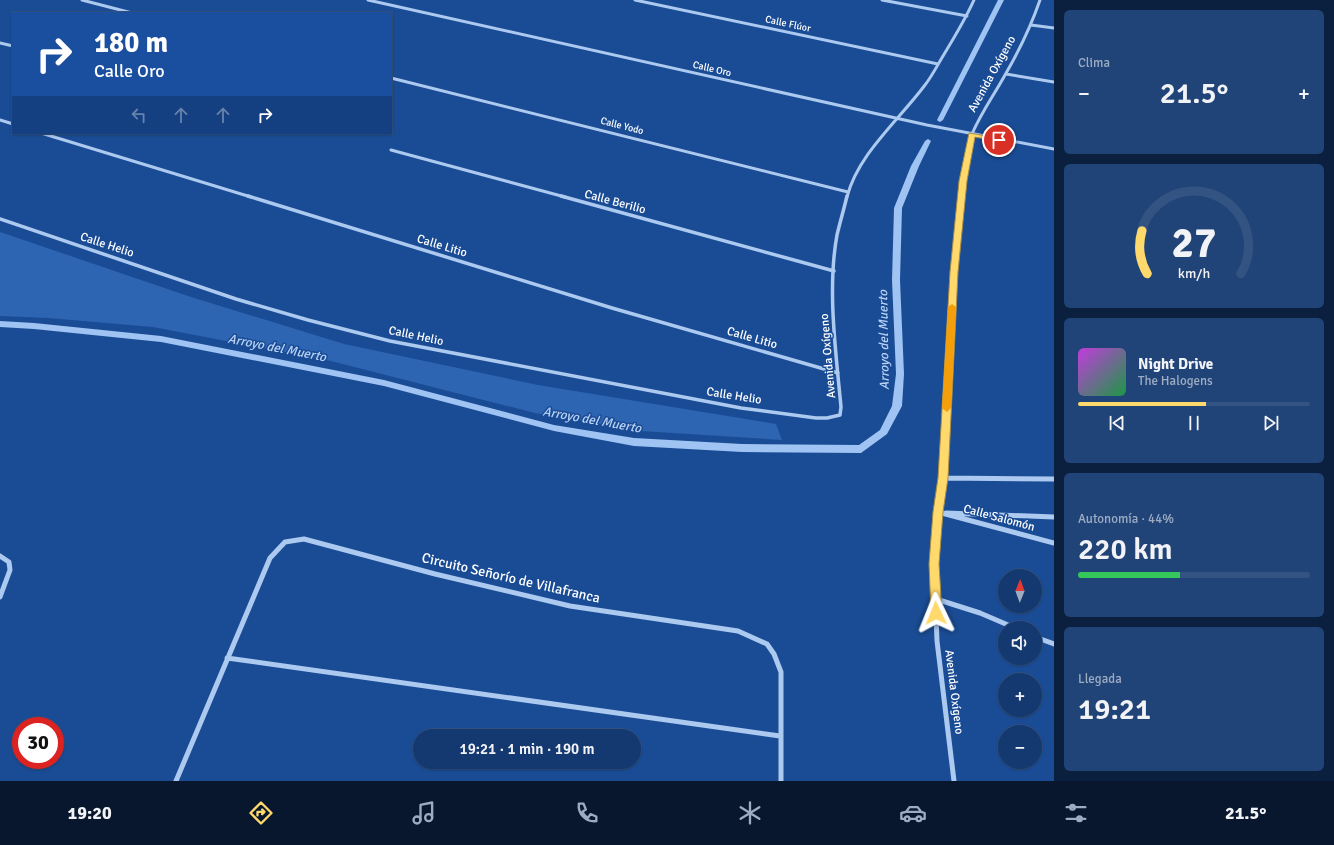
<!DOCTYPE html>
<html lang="es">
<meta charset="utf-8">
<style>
body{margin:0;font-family:Signika,sans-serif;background:#214478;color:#f1f3f6;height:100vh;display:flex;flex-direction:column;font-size:15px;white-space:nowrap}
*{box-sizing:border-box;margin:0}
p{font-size:13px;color:#9dacc3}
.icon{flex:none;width:22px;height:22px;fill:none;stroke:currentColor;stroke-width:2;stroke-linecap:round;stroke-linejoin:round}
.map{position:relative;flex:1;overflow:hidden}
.side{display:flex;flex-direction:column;gap:10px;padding:10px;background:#0b1f3e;width:280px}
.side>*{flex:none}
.banner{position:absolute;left:12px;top:12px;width:380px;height:122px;border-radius:0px;box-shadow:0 1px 3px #0004,0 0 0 1px #335383;background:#1a4fa0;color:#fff;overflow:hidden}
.needle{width:26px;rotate:1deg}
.controls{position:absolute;left:998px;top:569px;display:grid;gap:8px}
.controls a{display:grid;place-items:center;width:44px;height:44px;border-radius:50%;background:#143970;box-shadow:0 1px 3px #0004,0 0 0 1px #335383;font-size:20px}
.speed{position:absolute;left:12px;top:717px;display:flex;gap:8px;font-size:20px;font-weight:700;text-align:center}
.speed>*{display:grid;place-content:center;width:52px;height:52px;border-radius:50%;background:#143970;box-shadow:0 1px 3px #0004,0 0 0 1px #335383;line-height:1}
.speed .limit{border:6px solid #d22;background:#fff;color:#111}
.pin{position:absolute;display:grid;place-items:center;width:34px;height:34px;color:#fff;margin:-17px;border:2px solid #fff;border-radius:50%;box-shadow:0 1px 4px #0007}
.me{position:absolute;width:44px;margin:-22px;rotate:358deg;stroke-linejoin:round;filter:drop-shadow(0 0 3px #0008)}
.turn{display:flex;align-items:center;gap:14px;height:84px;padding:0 16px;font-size:18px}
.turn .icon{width:52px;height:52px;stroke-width:2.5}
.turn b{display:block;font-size:28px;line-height:34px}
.lanes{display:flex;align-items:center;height:38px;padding:0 16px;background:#0003;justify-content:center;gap:20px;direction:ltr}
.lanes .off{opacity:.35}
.big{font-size:30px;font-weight:600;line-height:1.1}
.side .widget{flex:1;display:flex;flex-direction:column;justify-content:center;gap:6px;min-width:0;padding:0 14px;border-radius:6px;background:#214478}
.side .dial{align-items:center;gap:0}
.dial svg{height:104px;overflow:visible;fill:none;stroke:#335383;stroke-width:7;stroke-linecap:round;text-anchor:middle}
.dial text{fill:#f1f3f6;stroke:none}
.song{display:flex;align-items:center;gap:12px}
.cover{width:48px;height:48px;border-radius:6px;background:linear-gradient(135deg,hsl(290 70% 55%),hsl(140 70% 35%))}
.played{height:4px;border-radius:2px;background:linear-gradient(90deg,#ffd96b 55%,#335383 55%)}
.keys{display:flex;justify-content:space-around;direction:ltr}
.heat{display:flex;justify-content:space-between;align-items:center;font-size:22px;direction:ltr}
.charge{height:6px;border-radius:3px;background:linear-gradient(90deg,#34c759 44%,#335383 0)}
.trip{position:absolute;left:413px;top:729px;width:228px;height:40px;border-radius:20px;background:#143970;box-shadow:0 1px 3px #0004,0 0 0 1px #335383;font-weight:600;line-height:40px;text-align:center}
.tab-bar{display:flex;height:64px;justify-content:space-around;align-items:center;background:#08172d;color:#9dacc3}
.tab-bar .icon{width:28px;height:28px}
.tab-bar .on{color:#ffd96b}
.tab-bar b{font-size:18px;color:#f1f3f6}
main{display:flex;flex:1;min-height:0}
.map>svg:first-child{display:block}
.green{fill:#2e65b3}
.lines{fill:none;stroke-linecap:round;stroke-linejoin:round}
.stream{fill:#9fc3f2;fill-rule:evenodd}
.street-far2{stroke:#acc9f0;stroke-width:3}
.street-far1{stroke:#acc9f0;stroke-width:3.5}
.street{stroke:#acc9f0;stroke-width:5}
.route{fill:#ffd96b;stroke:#a68d46}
.slow{fill:#f59e0b}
.labels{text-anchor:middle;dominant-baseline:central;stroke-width:3;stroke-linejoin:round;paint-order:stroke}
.far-street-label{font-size:10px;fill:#fff;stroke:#1a4c95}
.street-label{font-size:12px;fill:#fff;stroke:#1a4c95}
.water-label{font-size:13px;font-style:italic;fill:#b9d3f7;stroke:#1a4c95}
.near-street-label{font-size:14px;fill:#fff;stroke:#1a4c95}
</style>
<main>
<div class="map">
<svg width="1054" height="781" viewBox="0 0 1054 781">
<rect width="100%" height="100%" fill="#1a4c95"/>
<path class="green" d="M 0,232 L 191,297 L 344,344 L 538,385 L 776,424 L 782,440 L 641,431 L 535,413 L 331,361 L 153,327 L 48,318 L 0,316 Z"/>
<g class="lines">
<path class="stream" d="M 998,0 L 1004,0 L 943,120 L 940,122 L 938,121 L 937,120 Z
M 928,139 L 931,141 L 919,166 L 902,208 L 900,280 L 904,374 L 902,406 L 887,434 L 861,453 L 742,452 L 634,446 L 554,431 L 384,386 L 161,342 L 34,329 L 0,327 L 0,321 L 34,323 L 161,336 L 384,380 L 554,425 L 634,438 L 742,444 L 859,445 L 880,430 L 892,406 L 896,374 L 892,280 L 894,208 L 911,166 L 925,141 Z"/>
<path class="street-far2" d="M 82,0 L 132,13
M 368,0 L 927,125 L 1054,149
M 635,0 L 938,64
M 882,0 L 967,16
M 1031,25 L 1054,28
M 0,43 L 13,46
M 1006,74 L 1054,82
M 391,78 L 848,192
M 0,120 L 13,124
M 41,133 L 251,197
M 391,150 L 565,197
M 847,197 C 858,154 899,120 925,85 C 932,76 937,66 943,56 C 954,38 965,20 974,0
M 961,197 C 964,176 965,154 972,134 C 981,113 994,95 1005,75 C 1019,51 1031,26 1040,0"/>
<path class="street-far1" d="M 248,196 L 612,308 L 838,373
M 561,196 L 834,271
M 0,219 L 236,299 L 308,320 L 390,341 L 741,408 L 816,418 L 827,418 L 840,415 L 841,407 C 836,353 827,289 837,235 C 840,222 844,209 847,196
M 944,452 L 954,272 L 962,196"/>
<path class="street" d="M 944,451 L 934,564 L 937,641 L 954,781
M 943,478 L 1054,479
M 938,512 L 1054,543
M 946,513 L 1054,517
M 0,556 L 9,562 L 10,570 L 0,597
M 936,599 L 980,613 L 1015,628
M 1035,637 L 1054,644
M 227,658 L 780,736
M 176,781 L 270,558 L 285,542 L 304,539 L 435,574 L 570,606 L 738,631 L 767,644 L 774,654 L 781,672 L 781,781"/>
</g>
<path class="route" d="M 969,133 L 999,138 L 1003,140 L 999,142 L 975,137 L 967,181 L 958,272 L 948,478 L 943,512 L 939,564 L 942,613 L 940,616 L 936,618 L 932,616 L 931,613 L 929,564 L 933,512 L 938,478 L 950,272 L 959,181 Z"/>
<path class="slow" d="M 952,304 L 956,307 L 951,408 L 947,412 L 942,408 L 948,307 Z"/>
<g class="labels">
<g class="far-street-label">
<text transform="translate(788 24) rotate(12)">Calle Flúor</text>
<text transform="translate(712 69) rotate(13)">Calle Oro</text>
<text transform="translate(622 126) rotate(14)">Calle Yodo</text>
</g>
<g class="street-label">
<text transform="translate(992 74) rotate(-61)">Avenida Oxígeno</text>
<text transform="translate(615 202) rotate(15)">Calle Berilio</text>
<text transform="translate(107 245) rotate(18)">Calle Helio</text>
<text transform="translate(442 246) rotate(17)">Calle Litio</text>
<text transform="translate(416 336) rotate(12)">Calle Helio</text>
<text transform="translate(752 338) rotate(16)">Calle Litio</text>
<text transform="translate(828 356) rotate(-95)">Avenida Oxígeno</text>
<text transform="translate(734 396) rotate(9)">Calle Helio</text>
<text transform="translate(999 518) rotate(15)">Calle Salomón</text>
<text transform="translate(954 692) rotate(83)">Avenida Oxígeno</text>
</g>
<g class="water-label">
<text transform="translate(884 340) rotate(-91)">Arroyo del Muerto</text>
<text transform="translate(277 348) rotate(11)">Arroyo del Muerto</text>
<text transform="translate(592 420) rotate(10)">Arroyo del Muerto</text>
</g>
<g class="near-street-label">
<text transform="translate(511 578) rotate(13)">Circuito Señorío de Villafranca</text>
</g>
</g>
</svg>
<div class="controls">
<a><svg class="needle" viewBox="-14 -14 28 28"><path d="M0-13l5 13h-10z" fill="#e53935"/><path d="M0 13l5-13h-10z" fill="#9dacc3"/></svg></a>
<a><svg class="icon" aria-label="sound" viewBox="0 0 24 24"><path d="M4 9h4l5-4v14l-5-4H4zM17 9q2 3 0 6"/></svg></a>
<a>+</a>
<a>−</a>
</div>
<div class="speed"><div class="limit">30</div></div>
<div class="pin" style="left:999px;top:140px;background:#d93025"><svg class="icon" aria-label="arrive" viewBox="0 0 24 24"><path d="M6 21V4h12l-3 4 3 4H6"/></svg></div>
<svg class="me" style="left:936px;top:613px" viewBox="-20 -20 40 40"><path d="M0-17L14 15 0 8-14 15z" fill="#ffd96b" stroke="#fff" stroke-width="4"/></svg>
<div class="trip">19:21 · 1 min · 190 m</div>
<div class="banner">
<div class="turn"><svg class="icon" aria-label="right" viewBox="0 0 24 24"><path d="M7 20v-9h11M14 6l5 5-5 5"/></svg><div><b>180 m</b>Calle Oro</div></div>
<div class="lanes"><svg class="icon off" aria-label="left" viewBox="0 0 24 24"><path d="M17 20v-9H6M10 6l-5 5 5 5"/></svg><svg class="icon off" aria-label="ahead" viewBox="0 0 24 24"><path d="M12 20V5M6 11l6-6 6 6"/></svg><svg class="icon off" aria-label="ahead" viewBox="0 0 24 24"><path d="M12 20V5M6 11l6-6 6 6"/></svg><svg class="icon" aria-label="right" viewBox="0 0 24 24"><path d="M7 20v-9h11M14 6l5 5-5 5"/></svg></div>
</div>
</div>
<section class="side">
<div class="widget"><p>Clima</p>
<div class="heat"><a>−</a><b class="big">21.5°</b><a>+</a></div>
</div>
<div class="widget dial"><svg viewBox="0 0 100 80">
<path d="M14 69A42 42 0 1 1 86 69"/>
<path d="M14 69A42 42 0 0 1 10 36" stroke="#ffd96b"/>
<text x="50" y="56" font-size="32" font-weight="700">27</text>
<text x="50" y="72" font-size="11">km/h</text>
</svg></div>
<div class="widget">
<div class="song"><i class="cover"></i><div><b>Night Drive</b><p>The Halogens</p></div></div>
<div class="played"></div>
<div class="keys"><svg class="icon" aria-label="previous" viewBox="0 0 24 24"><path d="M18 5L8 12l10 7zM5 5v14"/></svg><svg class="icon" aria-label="pause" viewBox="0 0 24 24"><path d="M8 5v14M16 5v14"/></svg><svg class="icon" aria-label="next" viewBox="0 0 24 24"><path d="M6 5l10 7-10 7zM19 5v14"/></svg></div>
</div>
<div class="widget"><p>Autonomía · 44%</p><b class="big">220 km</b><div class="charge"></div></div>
<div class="widget"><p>Llegada</p><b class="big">19:21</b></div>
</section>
</main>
<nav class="tab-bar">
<b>19:20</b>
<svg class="icon on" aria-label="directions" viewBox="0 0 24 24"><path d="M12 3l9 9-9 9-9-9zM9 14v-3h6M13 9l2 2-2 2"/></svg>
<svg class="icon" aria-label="music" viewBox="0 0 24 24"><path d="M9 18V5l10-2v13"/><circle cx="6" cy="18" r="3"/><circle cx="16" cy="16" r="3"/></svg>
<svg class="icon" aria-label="phone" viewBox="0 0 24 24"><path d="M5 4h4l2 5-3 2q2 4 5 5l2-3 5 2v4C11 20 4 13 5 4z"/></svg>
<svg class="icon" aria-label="climate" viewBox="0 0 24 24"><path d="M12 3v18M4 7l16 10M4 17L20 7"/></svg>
<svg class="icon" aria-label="car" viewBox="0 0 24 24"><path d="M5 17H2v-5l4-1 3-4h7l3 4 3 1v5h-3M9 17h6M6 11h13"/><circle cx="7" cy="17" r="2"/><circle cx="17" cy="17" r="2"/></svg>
<svg class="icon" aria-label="filters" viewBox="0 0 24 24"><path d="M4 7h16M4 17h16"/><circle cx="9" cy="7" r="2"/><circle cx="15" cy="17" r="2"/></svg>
<b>21.5°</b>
</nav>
